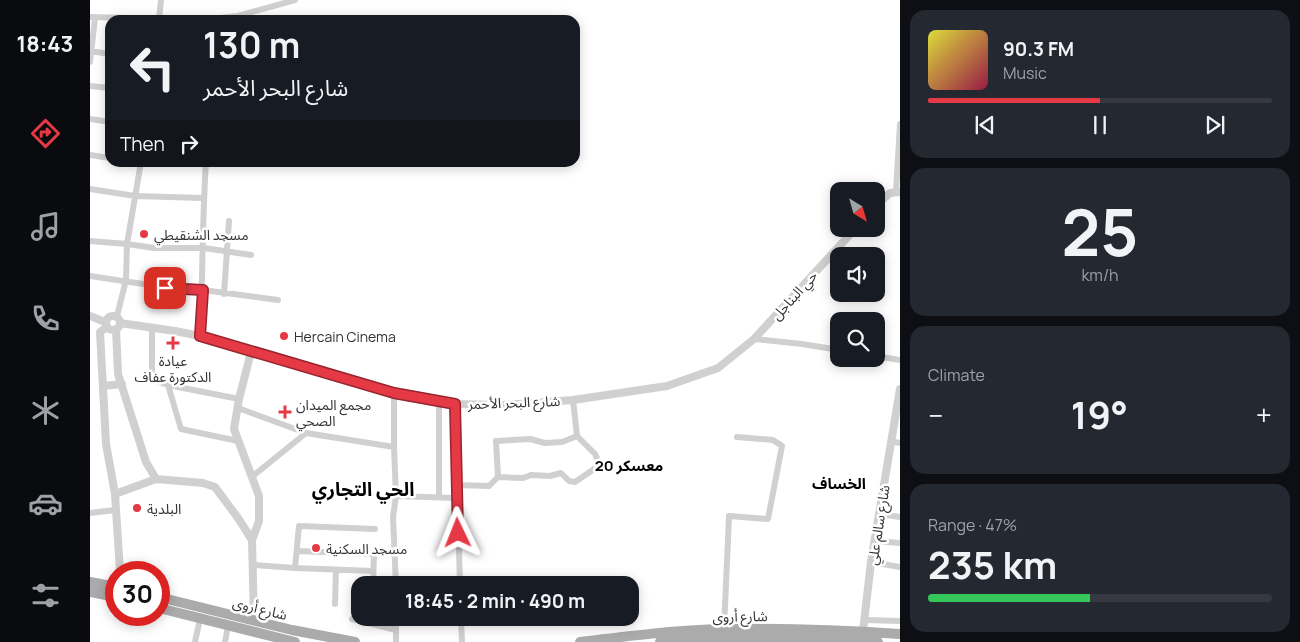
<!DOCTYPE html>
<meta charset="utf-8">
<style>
body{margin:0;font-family:Manrope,"Noto Sans Arabic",sans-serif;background:#242831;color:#f1f3f6;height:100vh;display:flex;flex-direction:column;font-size:19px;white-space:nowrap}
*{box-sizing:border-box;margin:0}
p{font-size:16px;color:#9ea1a6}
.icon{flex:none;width:28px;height:28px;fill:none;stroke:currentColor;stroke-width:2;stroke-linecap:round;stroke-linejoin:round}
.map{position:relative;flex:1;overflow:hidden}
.sheet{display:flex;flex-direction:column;gap:10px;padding:10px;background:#0d0f14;width:400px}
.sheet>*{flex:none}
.banner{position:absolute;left:15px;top:15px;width:475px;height:152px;border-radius:15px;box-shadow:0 2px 12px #0003;background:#171b24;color:#f1f3f6;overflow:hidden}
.needle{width:32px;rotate:143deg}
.tools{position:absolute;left:740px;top:182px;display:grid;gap:10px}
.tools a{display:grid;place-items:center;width:55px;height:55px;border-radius:10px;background:#171b24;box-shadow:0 2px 12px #0003;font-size:25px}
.speed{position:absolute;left:15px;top:561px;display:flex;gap:10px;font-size:25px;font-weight:700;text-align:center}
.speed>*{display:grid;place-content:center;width:65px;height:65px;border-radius:50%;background:#171b24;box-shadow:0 2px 12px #0003;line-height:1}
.speed .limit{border:8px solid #d22;background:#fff;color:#111}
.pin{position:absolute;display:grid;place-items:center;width:42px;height:42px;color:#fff;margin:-21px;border-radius:10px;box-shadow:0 2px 8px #0006}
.me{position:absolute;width:55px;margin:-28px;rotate:358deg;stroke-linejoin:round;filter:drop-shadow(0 0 4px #0008)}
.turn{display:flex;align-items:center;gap:18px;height:105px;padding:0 15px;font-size:22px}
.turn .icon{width:65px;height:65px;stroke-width:2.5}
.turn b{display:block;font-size:35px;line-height:42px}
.then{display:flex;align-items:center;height:48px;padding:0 15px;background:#0003;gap:10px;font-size:19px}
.big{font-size:38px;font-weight:700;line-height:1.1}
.sheet .card{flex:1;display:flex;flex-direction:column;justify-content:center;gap:8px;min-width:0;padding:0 18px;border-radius:15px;background:#242831}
.sheet .dial{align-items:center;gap:0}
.dial b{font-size:65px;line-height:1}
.song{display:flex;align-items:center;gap:15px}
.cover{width:60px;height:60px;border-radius:8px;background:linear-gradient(135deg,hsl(60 70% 55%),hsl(340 70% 35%))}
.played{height:5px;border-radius:2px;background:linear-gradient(90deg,#e63946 50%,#363941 50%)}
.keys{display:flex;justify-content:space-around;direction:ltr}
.heat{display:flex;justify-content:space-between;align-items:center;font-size:28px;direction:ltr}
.charge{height:8px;border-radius:4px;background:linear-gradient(90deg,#34c759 47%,#363941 0)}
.trip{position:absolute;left:261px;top:576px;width:288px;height:50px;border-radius:15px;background:#171b24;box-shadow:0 2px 12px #0003;font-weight:700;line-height:50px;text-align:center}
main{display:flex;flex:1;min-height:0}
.menu{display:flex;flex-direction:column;width:90px;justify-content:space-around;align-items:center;background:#090b0e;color:#9ea1a6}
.menu .icon{width:35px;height:35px}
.menu .current{color:#e63946}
.menu b{font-size:22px;color:#f1f3f6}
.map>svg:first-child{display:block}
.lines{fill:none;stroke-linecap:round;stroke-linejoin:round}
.minor{stroke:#d0d0d0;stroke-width:6}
.tertiary{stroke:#d0d0d0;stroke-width:8}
.primary{stroke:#ababab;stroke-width:10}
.route-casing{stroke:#96252e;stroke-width:12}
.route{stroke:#e63946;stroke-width:9}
.poi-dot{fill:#e63946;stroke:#fff;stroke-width:2}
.labels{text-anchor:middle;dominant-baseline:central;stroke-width:5;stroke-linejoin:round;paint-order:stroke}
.poi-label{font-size:14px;fill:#333;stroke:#fff;text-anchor:start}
.street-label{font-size:14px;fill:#333;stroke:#fff}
.neighbourhood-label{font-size:15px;font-weight:bold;fill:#000;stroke:#fff}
.district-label{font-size:19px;font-weight:bold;fill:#000;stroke:#fff}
</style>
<main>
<nav class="menu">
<b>18:43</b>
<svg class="icon current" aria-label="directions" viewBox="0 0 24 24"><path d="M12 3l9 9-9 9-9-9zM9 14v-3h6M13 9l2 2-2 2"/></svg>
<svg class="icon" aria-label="music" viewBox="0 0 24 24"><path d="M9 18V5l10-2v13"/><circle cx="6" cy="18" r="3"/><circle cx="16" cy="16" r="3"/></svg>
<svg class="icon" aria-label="phone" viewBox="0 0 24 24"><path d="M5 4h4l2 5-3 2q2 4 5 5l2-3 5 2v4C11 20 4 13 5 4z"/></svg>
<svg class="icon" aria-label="climate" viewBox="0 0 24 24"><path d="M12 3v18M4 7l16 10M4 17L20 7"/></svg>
<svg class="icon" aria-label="car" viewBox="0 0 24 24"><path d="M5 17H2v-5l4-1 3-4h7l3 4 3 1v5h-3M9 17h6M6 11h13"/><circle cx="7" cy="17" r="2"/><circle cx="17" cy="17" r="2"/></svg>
<svg class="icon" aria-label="filters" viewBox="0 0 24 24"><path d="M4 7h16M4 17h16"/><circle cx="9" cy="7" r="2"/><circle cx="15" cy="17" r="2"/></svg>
</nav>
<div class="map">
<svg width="810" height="642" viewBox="0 0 810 642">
<rect width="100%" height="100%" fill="#fff"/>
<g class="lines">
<path class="minor" d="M 0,17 L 111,20 L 148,16 L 205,0
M 69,20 L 71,0
M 0,51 L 20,54
M 0,62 L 5,18
M 0,86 L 20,88
M 0,119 L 20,122
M 0,155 L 20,158
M 0,189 L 45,196 L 113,198
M 806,192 L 810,124
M 0,241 L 37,244 L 64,248 L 114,248 L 161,255
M 0,276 L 86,289 L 113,290 L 188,300
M 134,294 L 139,221
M 27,316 L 36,280 L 37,244 L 51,162
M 62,328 L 62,372 L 66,381 L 78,385 L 91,429 L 148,441
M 110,336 C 113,278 112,220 116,162
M 664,339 L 712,344 L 749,350
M 786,356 L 810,360
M 78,385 L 149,399
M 304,393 L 304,447 L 306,496 L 366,498
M 349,401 L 349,497
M 365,404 L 370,585
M 148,408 L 216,433
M 801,441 L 810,443
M 163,476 L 216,433 L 304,447
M 408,477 L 433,478 L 441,475 L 460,476 L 471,473 L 479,481 L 485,482 L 510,465 L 505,454 L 487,436
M 366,485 L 399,486 L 408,477 L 406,441 L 440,439 L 455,443 L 472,442 L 487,436 L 483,400
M 306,496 L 303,517 L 306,585
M 0,513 L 25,510
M 789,514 L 810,517
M 785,541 L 810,543
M 208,551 L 284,554 L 283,585
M 781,562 L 810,567
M 163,565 L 205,568 L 283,571
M 205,568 L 209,526 L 285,529
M 245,604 L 246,570
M 371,618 L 372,642
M 262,619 L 306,630
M 774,620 L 810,621
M 634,629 L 639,516 L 678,519 L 692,446 L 683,440 L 647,437
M 105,642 L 110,619
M 135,642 L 138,626
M 306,642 L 306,618"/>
<path class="tertiary" d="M 786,205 L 800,193 L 810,192
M16 323a7 7 0 1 1 14 0a7 7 0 1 1-14 0Z
M 0,316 L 15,322
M 30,323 L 85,331 L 110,336 L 304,393 L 365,404 L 413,405 L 483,400 L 577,386 L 628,368 L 664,339 L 765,229
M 17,327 L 10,332 L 16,444 L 25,494 L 30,572
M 26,329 L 28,374 L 56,462 L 66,479
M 161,352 L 149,399 L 144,429 L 169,496 L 169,521 L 162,540 L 164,620
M 13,386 L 32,384
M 25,494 L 66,479 L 113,483 L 125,487 L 148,518 L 162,540
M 773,631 L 781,562 L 810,389"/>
<path class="primary" d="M 0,582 L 26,587
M 0,592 L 26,597
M 69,597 L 202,630 L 265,642
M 69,608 L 205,642
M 490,642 C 538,636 586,630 635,629 C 693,628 752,630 810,634
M 570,642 C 643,634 715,637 788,642"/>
</g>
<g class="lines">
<defs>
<path id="route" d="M 75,288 L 113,290 L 110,336 L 304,393 L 365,404 L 368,533"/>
</defs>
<use href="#route" class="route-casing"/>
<use href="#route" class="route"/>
</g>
<g class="poi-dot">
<circle cx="54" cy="234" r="5"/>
<circle cx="194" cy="336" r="5"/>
<path d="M80.5 335.5h5v5h5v5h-5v5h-5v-5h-5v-5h5z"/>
<path d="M192.5 404.5h5v5h5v5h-5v5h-5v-5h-5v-5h5z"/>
<circle cx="47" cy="508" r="5"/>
<circle cx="226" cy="548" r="5"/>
</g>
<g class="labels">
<g class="poi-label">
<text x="64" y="234">مسجد الشنقيطي</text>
<text x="204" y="336">Hercain Cinema</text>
<text x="83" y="360" text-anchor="middle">عيادة<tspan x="83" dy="16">الدكتورة عفاف</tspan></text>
<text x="206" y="404">مجمع الميدان<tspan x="206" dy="16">الصحي</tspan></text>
<text x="57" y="508">البلدية</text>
<text x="236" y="548">مسجد السكنية</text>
</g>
<g class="street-label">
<text transform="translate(704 295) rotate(-48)">حي البناجل</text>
<text transform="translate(424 402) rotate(-2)">شارع البحر الأحمر</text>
<text transform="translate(788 525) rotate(-81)">شارع سالم علي</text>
<text transform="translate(170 608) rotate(14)">شارع أروى</text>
<text transform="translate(650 616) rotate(-1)">شارع أروى</text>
</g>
<g class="neighbourhood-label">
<text x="539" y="465">معسكر 20</text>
<text x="749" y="483">الخساف</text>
</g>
<g class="district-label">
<text x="273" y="489">الحي التجاري</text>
</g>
</g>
</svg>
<div class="tools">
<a><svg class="needle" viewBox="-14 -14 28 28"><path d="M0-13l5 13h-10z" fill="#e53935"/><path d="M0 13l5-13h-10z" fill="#9ea1a6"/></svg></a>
<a><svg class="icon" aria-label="sound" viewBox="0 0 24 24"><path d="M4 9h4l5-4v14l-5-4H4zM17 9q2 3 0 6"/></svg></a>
<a><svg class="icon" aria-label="search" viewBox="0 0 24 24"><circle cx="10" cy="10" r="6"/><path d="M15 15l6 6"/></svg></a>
</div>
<div class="speed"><div class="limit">30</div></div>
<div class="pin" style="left:75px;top:288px;background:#d93025"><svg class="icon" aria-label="arrive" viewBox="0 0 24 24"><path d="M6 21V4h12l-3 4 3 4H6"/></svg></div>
<svg class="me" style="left:368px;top:533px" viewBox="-20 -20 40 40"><path d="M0-17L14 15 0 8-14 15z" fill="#e63946" stroke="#fff" stroke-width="4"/></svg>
<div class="trip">18:45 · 2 min · 490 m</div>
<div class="banner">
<div class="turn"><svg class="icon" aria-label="left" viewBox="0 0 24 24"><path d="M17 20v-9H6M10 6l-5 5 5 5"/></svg><div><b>130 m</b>شارع البحر الأحمر</div></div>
<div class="then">Then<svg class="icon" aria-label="right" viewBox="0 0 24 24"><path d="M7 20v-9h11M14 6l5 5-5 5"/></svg></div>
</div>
</div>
<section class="sheet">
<div class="card">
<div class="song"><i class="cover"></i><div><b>90.3 FM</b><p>Music</p></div></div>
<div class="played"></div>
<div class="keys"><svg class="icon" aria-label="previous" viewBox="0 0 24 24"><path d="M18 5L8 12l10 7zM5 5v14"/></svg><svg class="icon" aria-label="pause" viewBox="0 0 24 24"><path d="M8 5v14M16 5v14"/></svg><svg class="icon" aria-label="next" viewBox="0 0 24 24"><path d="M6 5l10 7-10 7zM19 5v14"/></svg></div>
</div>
<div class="card dial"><b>25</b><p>km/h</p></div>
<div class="card"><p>Climate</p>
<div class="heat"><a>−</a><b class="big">19°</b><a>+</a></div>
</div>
<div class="card"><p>Range · 47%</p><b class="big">235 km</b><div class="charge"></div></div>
</section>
</main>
